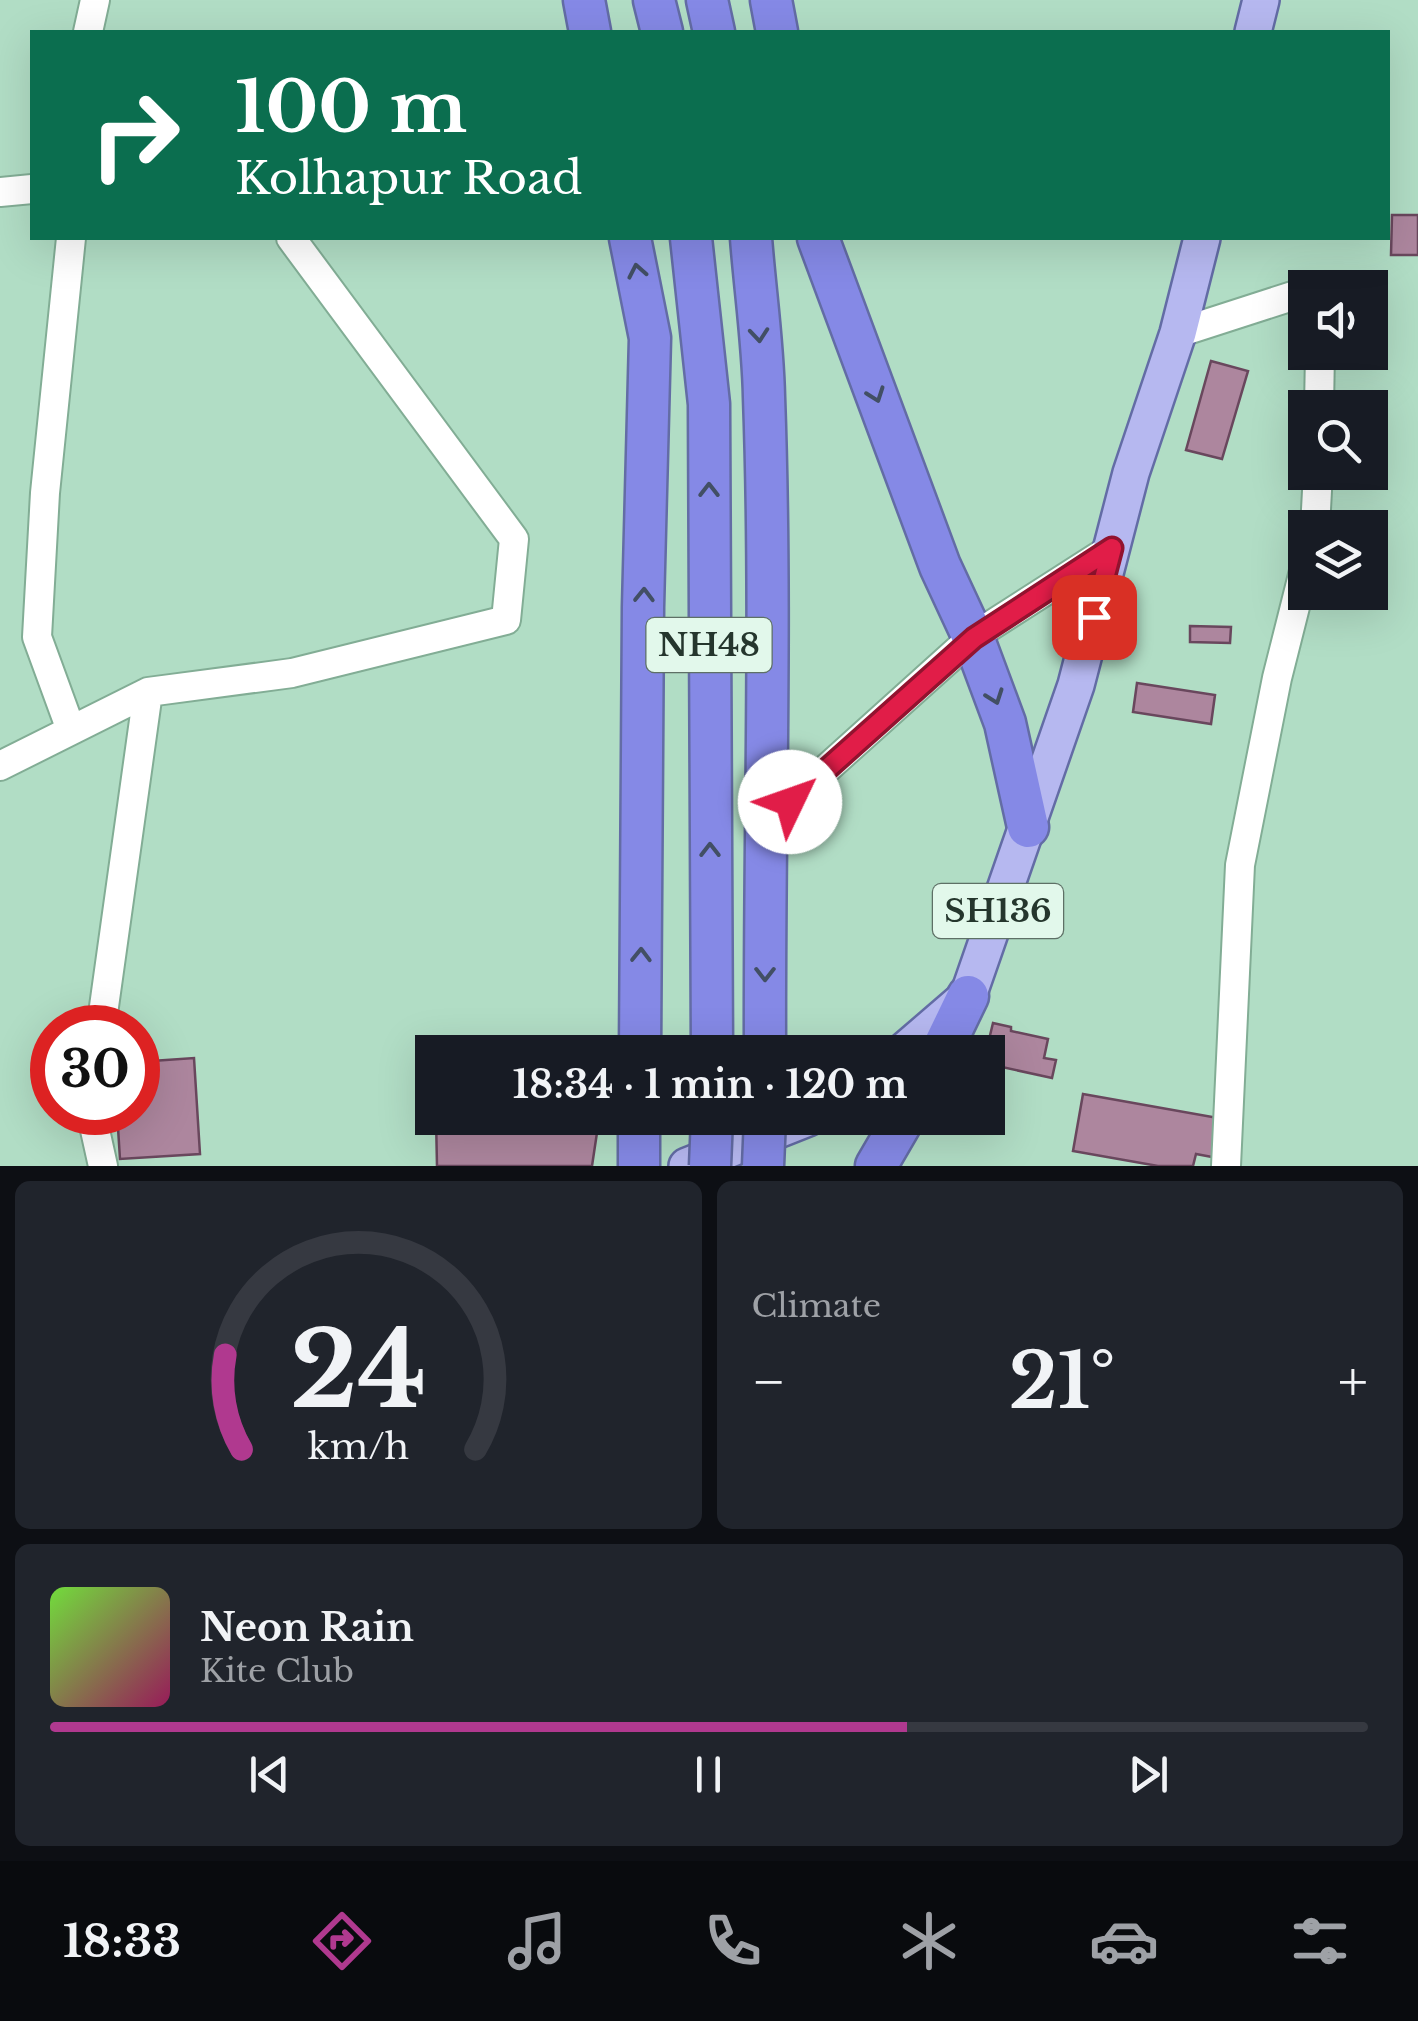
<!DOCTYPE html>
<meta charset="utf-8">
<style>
body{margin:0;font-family:"Libre Baskerville",serif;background:#20242c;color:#f1f3f6;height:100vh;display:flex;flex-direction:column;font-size:38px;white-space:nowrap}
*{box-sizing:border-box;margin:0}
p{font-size:32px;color:#9ea1a6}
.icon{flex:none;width:55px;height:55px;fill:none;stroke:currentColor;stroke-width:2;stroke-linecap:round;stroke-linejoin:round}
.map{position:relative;height:1166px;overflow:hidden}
.details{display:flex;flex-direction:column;gap:15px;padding:15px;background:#0d0f14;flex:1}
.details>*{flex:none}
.banner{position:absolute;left:30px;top:30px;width:1360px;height:210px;border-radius:0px;box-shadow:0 10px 40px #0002;background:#0b6e4f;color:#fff;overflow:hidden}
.tools{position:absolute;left:1288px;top:270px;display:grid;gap:20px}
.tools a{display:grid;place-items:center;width:100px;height:100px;border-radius:0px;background:#171b24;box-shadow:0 10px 40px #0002;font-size:50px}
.speed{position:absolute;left:30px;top:1005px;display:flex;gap:20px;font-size:50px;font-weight:700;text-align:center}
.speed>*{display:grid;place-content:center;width:130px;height:130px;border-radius:50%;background:#171b24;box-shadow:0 10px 40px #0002;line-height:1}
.speed .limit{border:15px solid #d22;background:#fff;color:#111}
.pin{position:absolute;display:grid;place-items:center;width:85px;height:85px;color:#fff;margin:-42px;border-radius:20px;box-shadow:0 5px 15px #0006}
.me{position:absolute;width:110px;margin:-55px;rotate:48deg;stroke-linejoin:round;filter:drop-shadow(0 0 8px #0008)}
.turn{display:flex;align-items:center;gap:35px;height:210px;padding:0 40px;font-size:45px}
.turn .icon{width:130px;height:130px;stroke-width:2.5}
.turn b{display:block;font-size:70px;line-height:85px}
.big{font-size:75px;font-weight:800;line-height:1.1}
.details .card{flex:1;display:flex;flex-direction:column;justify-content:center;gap:15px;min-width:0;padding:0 35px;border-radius:15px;background:#20242c}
.details .dial{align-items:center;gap:0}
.dial svg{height:260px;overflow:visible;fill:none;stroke:#363941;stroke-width:7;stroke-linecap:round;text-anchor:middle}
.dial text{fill:#f1f3f6;stroke:none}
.song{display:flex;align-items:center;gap:30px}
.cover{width:120px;height:120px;border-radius:15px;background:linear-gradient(135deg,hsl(100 70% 55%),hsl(330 70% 35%))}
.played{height:10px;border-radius:5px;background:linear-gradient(90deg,#b0398f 65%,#363941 65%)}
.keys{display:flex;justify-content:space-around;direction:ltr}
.heat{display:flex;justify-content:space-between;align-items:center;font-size:55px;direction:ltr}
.details .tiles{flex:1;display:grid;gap:15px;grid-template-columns:1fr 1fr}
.card:last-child{grid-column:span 2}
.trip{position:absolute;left:415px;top:1035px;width:590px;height:100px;border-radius:0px;background:#171b24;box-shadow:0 10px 40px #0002;font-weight:800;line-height:100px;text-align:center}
.menu{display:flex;height:160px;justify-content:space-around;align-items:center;background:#090b0e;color:#9ea1a6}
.menu .icon{width:70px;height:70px}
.menu .current{color:#b0398f}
.menu b{font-size:45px;color:#f1f3f6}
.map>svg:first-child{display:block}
.building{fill:#ad869e;stroke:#69475d;stroke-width:2.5}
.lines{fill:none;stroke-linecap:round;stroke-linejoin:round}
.minor-casing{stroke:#82ad95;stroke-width:32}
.major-casing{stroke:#636ca5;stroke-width:40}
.highway-casing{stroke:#636ca5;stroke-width:45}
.minor{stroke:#fff;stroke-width:28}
.major{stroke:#b6b8f0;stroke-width:35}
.highway{stroke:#8589e6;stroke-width:40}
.highway-bridge-casing{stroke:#636ca5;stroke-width:45;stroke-linecap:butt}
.highway-bridge{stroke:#8589e6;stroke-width:40}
.oneway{stroke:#424f64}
.route-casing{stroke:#92132f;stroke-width:25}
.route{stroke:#e11d48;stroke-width:18}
.labels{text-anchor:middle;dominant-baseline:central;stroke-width:9;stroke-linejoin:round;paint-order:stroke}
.shield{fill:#e2f8eb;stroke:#5e7066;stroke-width:2.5}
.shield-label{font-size:32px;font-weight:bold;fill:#25362d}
</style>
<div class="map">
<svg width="1418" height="1166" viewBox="0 0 1418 1166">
<rect width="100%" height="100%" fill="#b1ddc5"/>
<path class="building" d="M 1392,215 L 1418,215 L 1418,255 L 1391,255 Z
M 1211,361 L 1248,371 L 1222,459 L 1186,450 Z
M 1190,626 L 1231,627 L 1230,643 L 1190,642 Z
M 1137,683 L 1215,695 L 1211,724 L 1133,712 Z
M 993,1023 L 1011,1027 L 1011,1031 L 1048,1039 L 1044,1058 L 1056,1060 L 1052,1078 L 988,1064 L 986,1052 Z
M 194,1058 L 200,1154 L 120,1159 L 117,1112 L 138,1112 L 138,1062 Z
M 1083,1094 L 1218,1118 L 1212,1157 L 1196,1154 L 1193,1166 L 1158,1166 L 1073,1151 Z
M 436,1118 L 578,1119 L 598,1126 L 592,1166 L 437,1166 Z"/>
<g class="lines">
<defs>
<path id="minor" d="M 88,32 L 95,0
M 0,192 L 32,189
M 71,238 L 45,493 L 37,637 L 71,730
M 1178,333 L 1305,292
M 1319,408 L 1320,352
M 1315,528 L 1318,472
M 0,766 L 148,692 L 292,673 L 506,620 L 514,539 L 291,238
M 764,825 L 973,637 L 1112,548
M 101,1028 L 148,692
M 91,1112 L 103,1166
M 1226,1166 L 1240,865 L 1277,678 L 1305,567"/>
<path id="major" d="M 1253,32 L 1261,0
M 903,1052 L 968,996 L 1076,685 L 1131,473 L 1178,333 L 1202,238
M 687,1166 L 808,1118"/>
<path id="highway" d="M 584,0 L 590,32
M 654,0 L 662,32
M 707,0 L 714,32
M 771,0 L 777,32
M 630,238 L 650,338 L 643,607 L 640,1052
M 691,238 L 709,404 L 712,1052
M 751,238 C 755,290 763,344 764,397 C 772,615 764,834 765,1052
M 818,238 L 940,566 L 973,637 L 1005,723 L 1028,827
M 941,1052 L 968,996
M 639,1166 L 639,1118
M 876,1166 L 904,1118"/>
</defs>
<use href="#minor" class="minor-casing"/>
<use href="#major" class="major-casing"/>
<use href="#highway" class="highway-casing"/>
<use href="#minor" class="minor"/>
<use href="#major" class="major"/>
<use href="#highway" class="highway"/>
<defs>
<path id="highway-bridge" d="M 710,1166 L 712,1118
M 763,1166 L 765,1118"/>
</defs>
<use href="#highway-bridge" class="highway-bridge-casing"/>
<use href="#highway-bridge" class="highway-bridge"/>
</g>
<defs><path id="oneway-chevron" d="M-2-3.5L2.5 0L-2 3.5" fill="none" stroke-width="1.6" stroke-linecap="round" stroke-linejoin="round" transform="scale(2.5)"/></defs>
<g class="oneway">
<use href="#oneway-chevron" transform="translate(637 271) rotate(-101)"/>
<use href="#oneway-chevron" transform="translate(759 335) rotate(85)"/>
<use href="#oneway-chevron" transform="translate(876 395) rotate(70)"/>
<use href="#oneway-chevron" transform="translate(709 490) rotate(-90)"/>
<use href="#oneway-chevron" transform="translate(644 595) rotate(-89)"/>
<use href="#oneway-chevron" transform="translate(995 697) rotate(70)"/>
<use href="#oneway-chevron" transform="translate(710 850) rotate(-90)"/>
<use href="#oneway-chevron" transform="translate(641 955) rotate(-89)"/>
<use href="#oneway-chevron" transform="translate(765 974) rotate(90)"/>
</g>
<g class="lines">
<defs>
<path id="route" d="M 790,802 L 974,638 L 1112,548 L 1094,617"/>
</defs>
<use href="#route" class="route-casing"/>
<use href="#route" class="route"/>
</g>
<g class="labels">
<g class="shield">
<rect x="646.5" y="618" width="125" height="54" rx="8"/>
<rect x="933" y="884" width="130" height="54" rx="8"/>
</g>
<g class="shield-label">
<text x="709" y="645">NH48</text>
<text x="998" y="911">SH136</text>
</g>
</g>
</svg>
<div class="tools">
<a><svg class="icon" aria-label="sound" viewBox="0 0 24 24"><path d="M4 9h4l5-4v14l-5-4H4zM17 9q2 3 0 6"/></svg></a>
<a><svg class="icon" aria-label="search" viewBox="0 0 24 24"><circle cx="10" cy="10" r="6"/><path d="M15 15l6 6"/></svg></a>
<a><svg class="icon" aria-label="layers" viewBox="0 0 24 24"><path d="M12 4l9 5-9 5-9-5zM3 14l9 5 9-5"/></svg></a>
</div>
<div class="speed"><div class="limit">30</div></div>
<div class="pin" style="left:1094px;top:617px;background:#d93025"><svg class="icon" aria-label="arrive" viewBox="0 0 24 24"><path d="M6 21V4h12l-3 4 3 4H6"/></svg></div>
<svg class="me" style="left:790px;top:802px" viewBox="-20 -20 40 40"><circle r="19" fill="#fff"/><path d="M0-13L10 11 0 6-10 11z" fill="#e11d48"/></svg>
<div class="trip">18:34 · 1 min · 120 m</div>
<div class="banner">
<div class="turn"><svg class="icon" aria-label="right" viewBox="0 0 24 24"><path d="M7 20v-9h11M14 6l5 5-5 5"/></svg><div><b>100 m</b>Kolhapur Road</div></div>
</div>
</div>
<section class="details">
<div class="tiles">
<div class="card dial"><svg viewBox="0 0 100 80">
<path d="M14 69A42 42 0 1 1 86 69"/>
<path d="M14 69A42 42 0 0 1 9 40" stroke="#b0398f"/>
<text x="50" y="56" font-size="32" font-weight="700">24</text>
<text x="50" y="72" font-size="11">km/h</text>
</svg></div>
<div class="card"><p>Climate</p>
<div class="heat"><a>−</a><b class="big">21°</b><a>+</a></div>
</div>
<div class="card">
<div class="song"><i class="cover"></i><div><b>Neon Rain</b><p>Kite Club</p></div></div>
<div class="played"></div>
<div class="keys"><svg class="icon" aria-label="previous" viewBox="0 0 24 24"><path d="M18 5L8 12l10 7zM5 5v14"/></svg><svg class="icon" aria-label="pause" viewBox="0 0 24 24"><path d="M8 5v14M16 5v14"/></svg><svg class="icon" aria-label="next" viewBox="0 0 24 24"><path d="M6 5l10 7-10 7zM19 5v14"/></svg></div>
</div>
</div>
</section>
<nav class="menu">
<b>18:33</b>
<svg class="icon current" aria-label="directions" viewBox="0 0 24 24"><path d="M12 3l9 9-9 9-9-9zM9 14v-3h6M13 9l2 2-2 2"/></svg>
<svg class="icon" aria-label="music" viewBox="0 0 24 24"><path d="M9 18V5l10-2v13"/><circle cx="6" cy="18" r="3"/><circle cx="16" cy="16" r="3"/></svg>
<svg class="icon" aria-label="phone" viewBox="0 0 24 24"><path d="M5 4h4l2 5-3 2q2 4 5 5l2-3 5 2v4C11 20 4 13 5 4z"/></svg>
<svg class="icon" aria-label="climate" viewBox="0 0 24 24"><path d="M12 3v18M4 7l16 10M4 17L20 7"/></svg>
<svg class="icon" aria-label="car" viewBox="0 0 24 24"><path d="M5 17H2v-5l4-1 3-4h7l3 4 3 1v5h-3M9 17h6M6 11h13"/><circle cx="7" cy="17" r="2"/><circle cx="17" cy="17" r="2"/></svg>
<svg class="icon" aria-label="filters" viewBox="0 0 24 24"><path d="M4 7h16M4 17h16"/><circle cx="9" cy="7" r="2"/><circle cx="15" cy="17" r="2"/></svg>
</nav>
